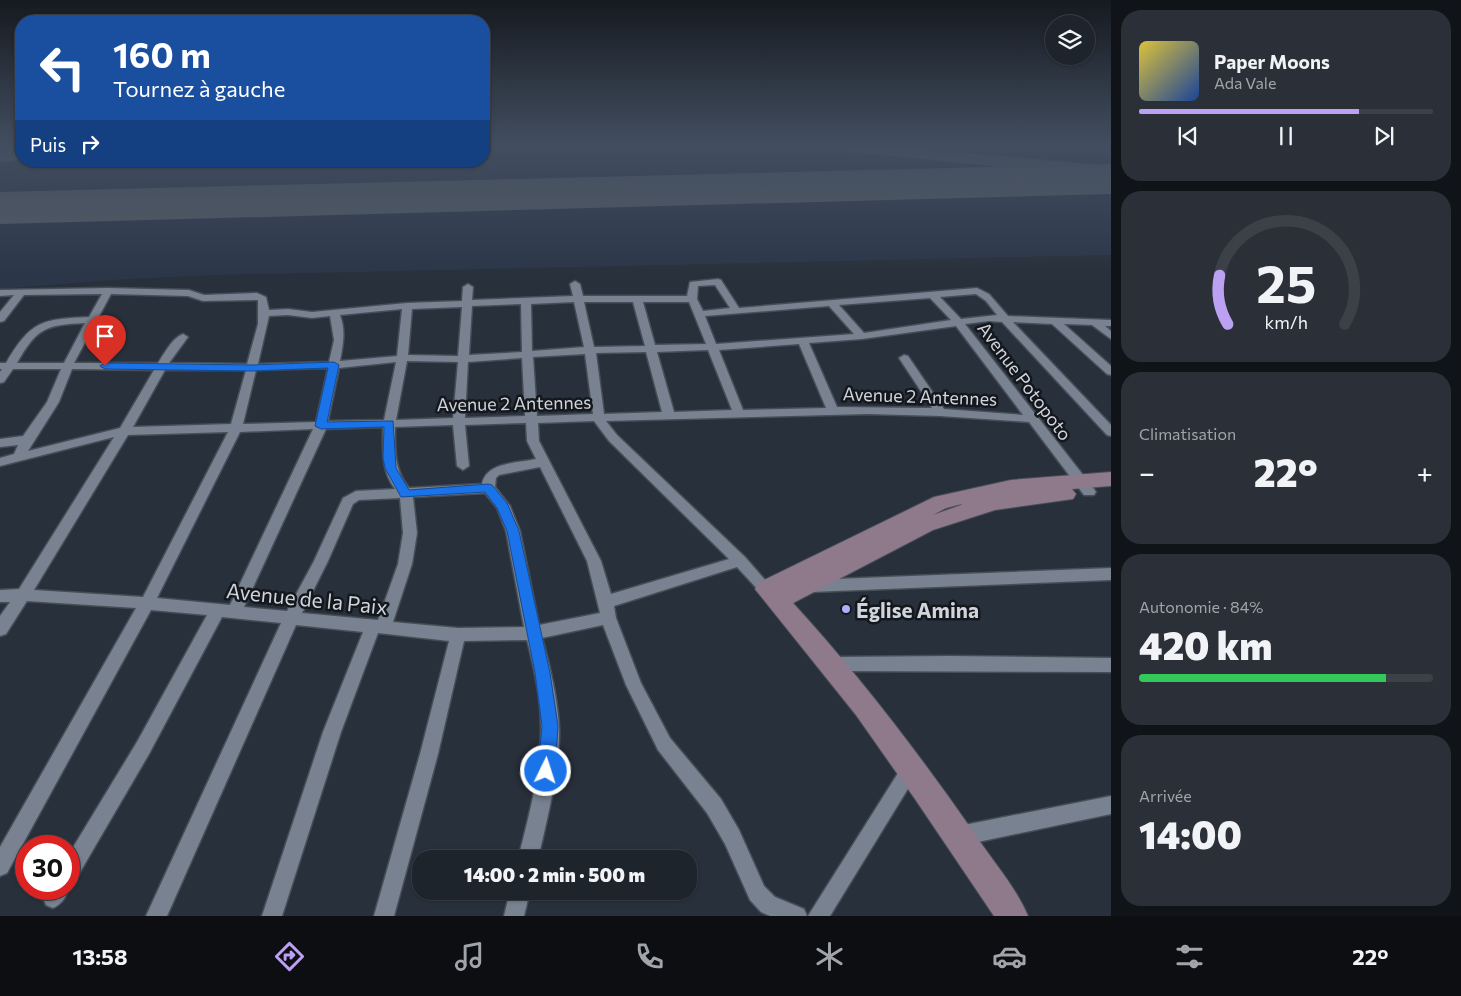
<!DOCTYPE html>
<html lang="fr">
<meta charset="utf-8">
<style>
body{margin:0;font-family:Commissioner,sans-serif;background:#2b3038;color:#f1f3f6;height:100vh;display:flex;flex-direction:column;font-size:19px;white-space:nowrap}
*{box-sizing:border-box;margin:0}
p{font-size:16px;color:#a1a4a9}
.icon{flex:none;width:28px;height:28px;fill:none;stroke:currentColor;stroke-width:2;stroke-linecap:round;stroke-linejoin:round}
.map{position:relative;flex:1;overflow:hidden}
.sheet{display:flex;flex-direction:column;gap:10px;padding:10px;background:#101418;width:350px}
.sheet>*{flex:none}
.top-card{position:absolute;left:15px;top:15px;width:475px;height:152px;border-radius:20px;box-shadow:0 1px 4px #0004,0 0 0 1px #3c4148;background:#1a4fa0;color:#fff;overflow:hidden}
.controls{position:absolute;left:1045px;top:15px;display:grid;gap:10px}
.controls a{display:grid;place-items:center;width:50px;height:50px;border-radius:50%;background:#1e242c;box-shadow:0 1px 4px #0004,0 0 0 1px #3c4148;font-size:25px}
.speed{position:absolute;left:15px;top:835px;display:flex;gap:10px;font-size:25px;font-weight:700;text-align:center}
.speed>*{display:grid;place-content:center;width:65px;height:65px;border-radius:50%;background:#1e242c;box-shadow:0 1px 4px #0004,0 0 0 1px #3c4148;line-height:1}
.speed .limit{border:8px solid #d22;background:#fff;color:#111}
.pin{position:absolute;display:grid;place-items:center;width:42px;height:42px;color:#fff;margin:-51px -21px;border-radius:50% 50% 50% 0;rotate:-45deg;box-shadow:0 0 5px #0007}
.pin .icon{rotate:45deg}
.me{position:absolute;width:55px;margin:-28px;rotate:4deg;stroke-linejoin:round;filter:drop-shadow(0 0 4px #0008)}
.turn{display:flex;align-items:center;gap:18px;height:105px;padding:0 15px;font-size:22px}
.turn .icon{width:65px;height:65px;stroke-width:2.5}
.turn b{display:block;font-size:35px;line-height:42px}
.then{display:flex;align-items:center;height:48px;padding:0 15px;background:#0003;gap:10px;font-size:19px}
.big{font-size:38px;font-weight:800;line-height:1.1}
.sheet .widget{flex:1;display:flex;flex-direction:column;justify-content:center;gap:8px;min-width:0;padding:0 18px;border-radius:20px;background:#2b3038}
.sheet .dial{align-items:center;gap:0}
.dial svg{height:130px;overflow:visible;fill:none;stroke:#3c4148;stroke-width:7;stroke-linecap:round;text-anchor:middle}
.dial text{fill:#f1f3f6;stroke:none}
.song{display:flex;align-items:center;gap:15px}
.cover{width:60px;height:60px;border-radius:8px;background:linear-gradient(135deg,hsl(50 70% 55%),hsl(220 70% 35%))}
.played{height:5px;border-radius:2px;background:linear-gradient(90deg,#bca0f2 75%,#3c4148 75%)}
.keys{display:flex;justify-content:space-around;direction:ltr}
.heat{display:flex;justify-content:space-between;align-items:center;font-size:28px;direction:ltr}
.charge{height:8px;border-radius:4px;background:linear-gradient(90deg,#34c759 84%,#3c4148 0)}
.trip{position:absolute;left:412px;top:850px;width:285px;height:50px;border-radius:20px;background:#1e242c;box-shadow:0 1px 4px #0004,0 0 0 1px #3c4148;font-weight:800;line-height:50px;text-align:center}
.tab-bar{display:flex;height:80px;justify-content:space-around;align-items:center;background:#0c0e12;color:#a1a4a9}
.tab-bar .icon{width:35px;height:35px}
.tab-bar .selected{color:#bca0f2}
.tab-bar b{font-size:22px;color:#f1f3f6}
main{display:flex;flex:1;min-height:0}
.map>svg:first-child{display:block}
.built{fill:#2b3748}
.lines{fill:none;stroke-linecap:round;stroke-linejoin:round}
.taxiway{fill:#545b65;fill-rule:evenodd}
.runway{fill:#545b65;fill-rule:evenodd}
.minor-casing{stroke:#464d56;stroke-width:3}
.secondary-casing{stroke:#464d56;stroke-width:2}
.minor{fill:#788290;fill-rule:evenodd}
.secondary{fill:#8e7a8b;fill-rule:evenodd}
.route{fill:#1a73e8;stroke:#114b97}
.poi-dot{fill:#aab0fb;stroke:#14181d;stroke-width:2}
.labels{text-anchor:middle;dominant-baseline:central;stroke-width:5;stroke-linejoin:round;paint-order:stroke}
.street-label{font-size:18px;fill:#d0d5dd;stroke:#14181d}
.near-street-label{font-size:21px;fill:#d0d5dd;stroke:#14181d}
.near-poi-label{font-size:21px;font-weight:bold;fill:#d0d5dd;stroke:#14181d;text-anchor:start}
</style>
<main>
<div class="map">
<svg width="1111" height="916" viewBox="0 0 1111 916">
<rect width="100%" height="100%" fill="#28303b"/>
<path class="built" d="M 0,147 L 21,147 L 21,161 L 484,161 L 484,147 L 1111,147 L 1111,255 L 215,275 L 111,280 L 0,289 Z"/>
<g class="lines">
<path class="taxiway" d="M 842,147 L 902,147 L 1111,166 L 1111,178 L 851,152 L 845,151 Z
M 21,150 L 21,160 L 0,162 L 0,152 Z"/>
<path class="runway" d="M 1111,164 L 1111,194 L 0,224 L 0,192 Z"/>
<defs>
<path id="minor" d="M 718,279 L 721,280 L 739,308 L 977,288 L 989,294 L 1008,316 L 1111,320 L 1111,326 L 1105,326 L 1111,331 L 1111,339 L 1092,325 L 1064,324 L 1111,366 L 1111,375 L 1107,374 L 1052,324 L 1013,322 L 1111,425 L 1111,436 L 1107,435 L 1002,322 L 989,321 L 965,324 L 1094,489 L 1096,492 L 1094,495 L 1084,495 L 1029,422 L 940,416 L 868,414 L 606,421 L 617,435 L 745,557 L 773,589 L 771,593 L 766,595 L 761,593 L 737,567 L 614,606 L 616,618 L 641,683 L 670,738 L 721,799 L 739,830 L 764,886 L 775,897 L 804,909 L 807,916 L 770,916 L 761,912 L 750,900 L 725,844 L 707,813 L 658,750 L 626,685 L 603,625 L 542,638 C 550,666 557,696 559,725 C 561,765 547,820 538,859 L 518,859 C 529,816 541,771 541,727 C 541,698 534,668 527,640 L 464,641 L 438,754 L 394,916 L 374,916 L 420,754 L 449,641 L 378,633 L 341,732 L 282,916 L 262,916 L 323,732 L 363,632 L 296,625 L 167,916 L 146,916 L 281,623 L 222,617 L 149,754 L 76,879 L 69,882 L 69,854 L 137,742 L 207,615 L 151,610 L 7,873 L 0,876 L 0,847 L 136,608 L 27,601 L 6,634 L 0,636 L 0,616 L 10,602 L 0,602 L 0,590 L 19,589 L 114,437 L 0,466 L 0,458 L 14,454 L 18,445 L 0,447 L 0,439 L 23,436 L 47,402 L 61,369 L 13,369 L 4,382 L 0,383 L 0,372 L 2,369 L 0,369 L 0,363 L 6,363 C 31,321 41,319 89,317 L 102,294 L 24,295 L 4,321 L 0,322 L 0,312 L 14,295 L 0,296 L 0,290 L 108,288 L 189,290 L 204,295 L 257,293 L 266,297 L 269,310 L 288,309 L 312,312 L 407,303 L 462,301 L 463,287 L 468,284 L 473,287 L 472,300 L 573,296 L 570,284 L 575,281 L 580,284 L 583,296 L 687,296 L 690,282 ZM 715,285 L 730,308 L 703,311 L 697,299 L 698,286 ZM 111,294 L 188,296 L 203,301 L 258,300 L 258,324 L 247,364 L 169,363 L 188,337 L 183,334 C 172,338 164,354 158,363 L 74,363 ZM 976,294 L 986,301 L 997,315 L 961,319 L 940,297 ZM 930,298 L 951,320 L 864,333 L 839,305 ZM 574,302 L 584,347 L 532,351 L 531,304 ZM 584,302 L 633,302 L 645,346 L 594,347 ZM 643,302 L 689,302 L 706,344 L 655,345 ZM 521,304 L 522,352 L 469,355 L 472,306 ZM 829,306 L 854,334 L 716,344 L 705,316 ZM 462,307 L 458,356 L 408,355 L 412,309 ZM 402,309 L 397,356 L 340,361 C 343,345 346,331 340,315 ZM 288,315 L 312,318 L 330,316 L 334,340 L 329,362 L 258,364 L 269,316 ZM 85,323 L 64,363 L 17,363 C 37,328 45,325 85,323 ZM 956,326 L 1023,415 L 944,409 L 908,356 L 904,355 L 899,358 L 932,408 L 837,407 L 809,343 L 862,339 ZM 799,344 L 826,408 L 743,410 L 719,350 ZM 708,350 L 732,410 L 674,412 L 657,352 ZM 646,352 L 662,412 L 604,414 L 596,353 ZM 585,354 L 593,414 L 537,416 L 533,357 ZM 522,358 L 525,416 L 465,418 L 468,362 ZM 407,361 L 458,362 L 453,418 L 396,420 ZM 396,362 L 384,420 L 328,421 L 339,368 ZM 328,368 L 316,422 L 243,424 L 256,370 ZM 72,369 L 154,370 L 120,428 L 28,451 L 59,402 ZM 165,370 L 246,370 L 231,424 L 133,427 ZM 594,421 L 609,441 L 729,559 L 611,594 L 601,561 L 539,441 L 538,423 ZM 526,423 L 527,441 L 536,459 C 518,463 486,462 482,484 L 409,488 C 394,470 395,449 395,427 L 453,425 L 457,466 L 463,470 L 469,466 L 465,425 ZM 383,427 C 383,449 381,471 395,489 L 356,491 L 343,498 L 314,561 L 287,611 L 244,607 L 326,429 ZM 313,429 L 230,605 L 157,598 L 240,432 ZM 228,432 L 143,597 L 34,590 L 128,435 ZM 540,467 L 587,561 L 600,613 L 539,625 L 520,531 L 510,506 L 495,487 L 496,478 L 499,475 ZM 485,493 L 497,508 L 506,531 L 524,627 L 458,628 L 393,622 L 412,564 L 417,533 L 413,497 ZM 400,498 L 403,533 L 398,564 L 378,620 L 302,613 L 328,561 L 353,504 L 359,500 Z
M 1111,568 L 1111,580 L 811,592 L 806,590 L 804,586 L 806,582 L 811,580 Z
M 950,656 L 1111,658 L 1111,672 L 833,671 L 827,669 L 825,664 L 827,659 L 833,657 Z
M 911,759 L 917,762 L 920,768 L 917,774 L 830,916 L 808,916 L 905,762 Z
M 1111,796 L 1111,814 L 959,846 L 952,843 L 949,836 L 952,829 L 959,826 Z
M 69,888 L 69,889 C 65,898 62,904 53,908 L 46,905 L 43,898 L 47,889 Z
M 510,891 L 530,891 L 524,916 L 504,916 Z"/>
<path id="secondary" d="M 1111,472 L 1111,486 L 1072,489 L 1076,494 L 1073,499 L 995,510 L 933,530 L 793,603 C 858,674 917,751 972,830 C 990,858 1015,885 1028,916 L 994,916 L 915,799 L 856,715 L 755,589 L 758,583 L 934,497 L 1011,480 ZM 962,504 L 961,505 L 933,515 L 946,508 Z"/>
</defs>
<use href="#minor" class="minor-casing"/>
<use href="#secondary" class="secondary-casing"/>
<use href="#minor" class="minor"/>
<use href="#secondary" class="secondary"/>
</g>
<linearGradient id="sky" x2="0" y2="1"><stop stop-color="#161a20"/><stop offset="0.53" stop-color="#424e60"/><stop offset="1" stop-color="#424e60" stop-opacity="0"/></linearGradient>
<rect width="1111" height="275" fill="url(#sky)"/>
<path class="route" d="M 334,362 L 339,365 L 327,422 L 393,421 L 396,468 L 409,490 L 488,484 L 492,485 L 507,503 L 519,531 L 550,673 L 558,726 L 555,771 L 552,776 L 546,779 L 540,776 L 538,771 L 542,726 L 535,673 L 507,531 L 497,508 L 485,492 L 401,497 L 385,468 L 383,458 L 384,427 L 321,429 L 315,426 L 328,368 L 252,371 L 105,369 L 100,366 L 105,363 L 252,365 Z"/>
<circle class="poi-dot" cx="846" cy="609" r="5"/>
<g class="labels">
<g class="street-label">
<text transform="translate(1025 381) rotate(53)">Avenue Potopoto</text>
<text transform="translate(920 396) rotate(2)">Avenue 2 Antennes</text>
<text transform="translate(514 403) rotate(-1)">Avenue 2 Antennes</text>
</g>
<g class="near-street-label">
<text transform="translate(307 598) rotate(6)">Avenue de la Paix</text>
</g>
<g class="near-poi-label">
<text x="856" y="609">Église Amina</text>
</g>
</g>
</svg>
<div class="controls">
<a><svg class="icon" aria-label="layers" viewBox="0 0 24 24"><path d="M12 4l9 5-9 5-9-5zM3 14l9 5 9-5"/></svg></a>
</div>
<div class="speed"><div class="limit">30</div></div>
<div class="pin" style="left:105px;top:366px;background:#d93025"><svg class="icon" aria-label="arrive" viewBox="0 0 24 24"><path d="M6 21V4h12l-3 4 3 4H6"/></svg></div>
<svg class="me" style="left:546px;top:771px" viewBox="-20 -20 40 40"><circle r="17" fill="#1a73e8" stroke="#fff" stroke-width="3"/><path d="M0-11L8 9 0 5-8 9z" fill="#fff"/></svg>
<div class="trip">14:00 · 2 min · 500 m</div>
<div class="top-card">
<div class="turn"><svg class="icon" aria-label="left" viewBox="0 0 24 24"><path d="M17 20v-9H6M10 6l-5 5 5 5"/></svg><div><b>160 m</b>Tournez à gauche</div></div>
<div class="then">Puis<svg class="icon" aria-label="right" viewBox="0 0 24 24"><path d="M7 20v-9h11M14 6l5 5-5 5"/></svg></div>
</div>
</div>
<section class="sheet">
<div class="widget">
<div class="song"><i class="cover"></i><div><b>Paper Moons</b><p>Ada Vale</p></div></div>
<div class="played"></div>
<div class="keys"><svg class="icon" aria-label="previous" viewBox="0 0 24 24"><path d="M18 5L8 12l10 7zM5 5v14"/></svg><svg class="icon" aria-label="pause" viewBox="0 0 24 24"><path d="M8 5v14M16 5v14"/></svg><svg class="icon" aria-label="next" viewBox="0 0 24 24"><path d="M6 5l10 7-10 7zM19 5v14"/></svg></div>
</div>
<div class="widget dial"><svg viewBox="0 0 100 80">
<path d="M14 69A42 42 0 1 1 86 69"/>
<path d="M14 69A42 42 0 0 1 9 39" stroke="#bca0f2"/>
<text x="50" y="56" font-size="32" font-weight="700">25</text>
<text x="50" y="72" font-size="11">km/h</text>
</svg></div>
<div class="widget"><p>Climatisation</p>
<div class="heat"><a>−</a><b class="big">22°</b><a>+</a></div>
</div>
<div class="widget"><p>Autonomie · 84%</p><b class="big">420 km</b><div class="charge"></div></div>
<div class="widget"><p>Arrivée</p><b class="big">14:00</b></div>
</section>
</main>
<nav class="tab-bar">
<b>13:58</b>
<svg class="icon selected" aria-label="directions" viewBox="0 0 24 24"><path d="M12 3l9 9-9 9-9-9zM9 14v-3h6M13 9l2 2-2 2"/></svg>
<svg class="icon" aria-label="music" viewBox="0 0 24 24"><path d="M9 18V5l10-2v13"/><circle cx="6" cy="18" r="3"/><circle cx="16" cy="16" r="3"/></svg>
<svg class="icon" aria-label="phone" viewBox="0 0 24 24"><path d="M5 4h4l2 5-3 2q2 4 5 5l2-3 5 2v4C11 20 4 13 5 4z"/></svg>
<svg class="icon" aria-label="climate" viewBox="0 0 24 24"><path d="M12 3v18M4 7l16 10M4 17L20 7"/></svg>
<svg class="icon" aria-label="car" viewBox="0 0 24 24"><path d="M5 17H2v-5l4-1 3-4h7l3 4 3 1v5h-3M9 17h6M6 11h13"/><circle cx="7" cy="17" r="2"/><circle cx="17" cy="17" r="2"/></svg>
<svg class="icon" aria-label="filters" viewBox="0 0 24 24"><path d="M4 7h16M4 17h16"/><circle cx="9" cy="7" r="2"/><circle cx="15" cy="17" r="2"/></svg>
<b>22°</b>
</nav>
